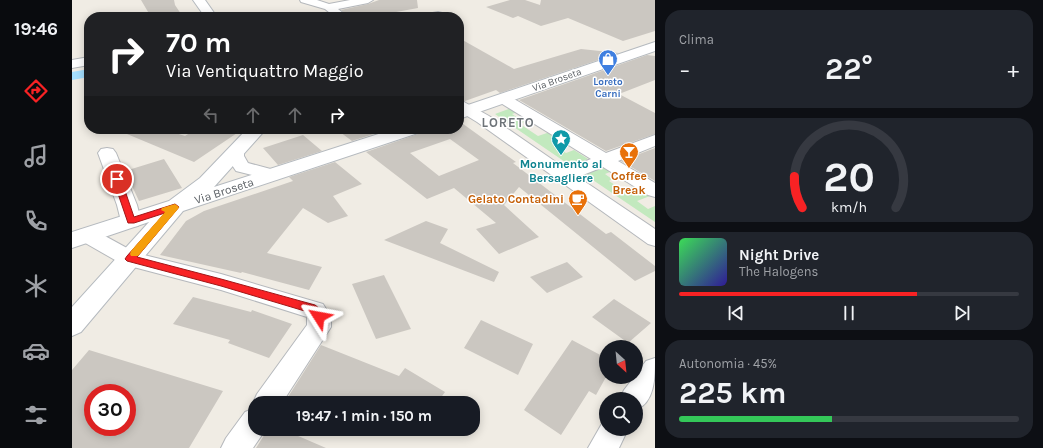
<!DOCTYPE html>
<html lang="it">
<meta charset="utf-8">
<style>
body{margin:0;font-family:Karla,sans-serif;background:#20242c;color:#f1f3f6;height:100vh;display:flex;flex-direction:column;font-size:15px;white-space:nowrap}
*{box-sizing:border-box;margin:0}
p{font-size:13px;color:#9ea1a6}
.icon{flex:none;width:22px;height:22px;fill:none;stroke:currentColor;stroke-width:2;stroke-linecap:round;stroke-linejoin:round}
.map{position:relative;flex:1;overflow:hidden}
.drawer{display:flex;flex-direction:column;gap:10px;padding:10px;background:#0d0f14;width:388px}
.drawer>*{flex:none}
.banner{position:absolute;left:12px;top:12px;width:380px;height:122px;border-radius:16px;box-shadow:0 2px 10px #0003;background:#202124;color:#fff;overflow:hidden}
.needle{width:26px;rotate:153deg}
.tools{position:absolute;left:527px;top:340px;display:grid;gap:8px}
.tools a{display:grid;place-items:center;width:44px;height:44px;border-radius:50%;background:#171b24;box-shadow:0 2px 10px #0003;font-size:20px}
.speed{position:absolute;left:12px;top:384px;display:flex;gap:8px;font-size:20px;font-weight:700;text-align:center}
.speed>*{display:grid;place-content:center;width:52px;height:52px;border-radius:50%;background:#171b24;box-shadow:0 2px 10px #0003;line-height:1}
.speed .limit{border:6px solid #d22;background:#fff;color:#111}
.pin{position:absolute;display:grid;place-items:center;width:34px;height:34px;color:#fff;margin:-17px;border:2px solid #fff;border-radius:50%;box-shadow:0 1px 4px #0007}
.me{position:absolute;width:44px;margin:-22px;rotate:304deg;stroke-linejoin:round;filter:drop-shadow(0 0 3px #0008)}
.turn{display:flex;align-items:center;gap:14px;height:84px;padding:0 16px;font-size:18px}
.turn .icon{width:52px;height:52px;stroke-width:2.5}
.turn b{display:block;font-size:28px;line-height:34px}
.lanes{display:flex;align-items:center;height:38px;padding:0 16px;background:#0003;justify-content:center;gap:20px;direction:ltr}
.lanes .off{opacity:.35}
.big{font-size:30px;font-weight:700;line-height:1.1}
.drawer .tile{flex:1;display:flex;flex-direction:column;justify-content:center;gap:6px;min-width:0;padding:0 14px;border-radius:16px;background:#20242c}
.drawer .dial{align-items:center;gap:0}
.dial svg{height:104px;overflow:visible;fill:none;stroke:#363941;stroke-width:7;stroke-linecap:round;text-anchor:middle}
.dial text{fill:#f1f3f6;stroke:none}
.song{display:flex;align-items:center;gap:12px}
.cover{width:48px;height:48px;border-radius:6px;background:linear-gradient(135deg,hsl(130 70% 55%),hsl(250 70% 35%))}
.played{height:4px;border-radius:2px;background:linear-gradient(90deg,#f82224 70%,#363941 70%)}
.keys{display:flex;justify-content:space-around;direction:ltr}
.heat{display:flex;justify-content:space-between;align-items:center;font-size:22px;direction:ltr}
.charge{height:6px;border-radius:3px;background:linear-gradient(90deg,#34c759 45%,#363941 0)}
.trip{position:absolute;left:176px;top:396px;width:232px;height:40px;border-radius:16px;background:#171b24;box-shadow:0 2px 10px #0003;font-weight:700;line-height:40px;text-align:center}
main{display:flex;flex:1;min-height:0}
.tabs{display:flex;flex-direction:column;width:72px;justify-content:space-around;align-items:center;background:#090b0e;color:#9ea1a6}
.tabs .icon{width:28px;height:28px}
.tabs .active{color:#f82224}
.tabs b{font-size:18px;color:#f1f3f6}
.map>svg:first-child{display:block}
.green{fill:#c2e9be}
.lines{fill:none;stroke-linecap:round;stroke-linejoin:round}
.canal{fill:#a5dfff;fill-rule:evenodd}
.building{fill:#cbc7c1;fill-rule:evenodd}
.street-casing{stroke:#b5b8bc;stroke-width:2}
.secondary-casing{stroke:#b5babf;stroke-width:2}
.street{fill:#fff;fill-rule:evenodd}
.secondary{fill:#fff;fill-rule:evenodd}
.route{fill:#f82224;stroke:#a11617}
.slow{fill:#f59e0b}
.labels{text-anchor:middle;dominant-baseline:central;stroke-width:3;stroke-linejoin:round;paint-order:stroke}
.far-street-label{font-size:10px;fill:#5c6166;stroke:#fff}
.far-shop-label{font-size:10px;font-weight:bold;fill:#366cbe;stroke:#fff}
.culture-label{font-size:12px;font-weight:bold;fill:#0d838f;stroke:#fff}
.food-label{font-size:12px;font-weight:bold;fill:#c56008;stroke:#fff}
.street-label{font-size:12px;fill:#5c6166;stroke:#fff}
.far-district-label{font-size:13px;font-weight:bold;letter-spacing:1px;fill:#6d7378;stroke:#fff}
</style>
<main>
<nav class="tabs">
<b>19:46</b>
<svg class="icon active" aria-label="directions" viewBox="0 0 24 24"><path d="M12 3l9 9-9 9-9-9zM9 14v-3h6M13 9l2 2-2 2"/></svg>
<svg class="icon" aria-label="music" viewBox="0 0 24 24"><path d="M9 18V5l10-2v13"/><circle cx="6" cy="18" r="3"/><circle cx="16" cy="16" r="3"/></svg>
<svg class="icon" aria-label="phone" viewBox="0 0 24 24"><path d="M5 4h4l2 5-3 2q2 4 5 5l2-3 5 2v4C11 20 4 13 5 4z"/></svg>
<svg class="icon" aria-label="climate" viewBox="0 0 24 24"><path d="M12 3v18M4 7l16 10M4 17L20 7"/></svg>
<svg class="icon" aria-label="car" viewBox="0 0 24 24"><path d="M5 17H2v-5l4-1 3-4h7l3 4 3 1v5h-3M9 17h6M6 11h13"/><circle cx="7" cy="17" r="2"/><circle cx="17" cy="17" r="2"/></svg>
<svg class="icon" aria-label="filters" viewBox="0 0 24 24"><path d="M4 7h16M4 17h16"/><circle cx="9" cy="7" r="2"/><circle cx="15" cy="17" r="2"/></svg>
</nav>
<div class="map">
<svg width="583" height="448" viewBox="0 0 583 448">
<rect width="100%" height="100%" fill="#f0ece4"/>
<path class="green" d="M 442,107 L 449,111 L 440,114 L 452,122 L 448,124 L 466,136 L 481,131 L 494,143 L 484,147 L 494,153 L 502,150 L 516,159 L 499,166 L 423,114 Z
M 535,164 L 543,170 L 533,174 L 540,179 L 537,181 L 552,191 L 563,186 L 578,196 L 565,201 L 576,209 L 583,206 L 583,222 L 512,174 Z"/>
<g class="lines">
<path class="canal" d="M 17,69 L 17,77 L 0,80 L 0,72 Z"/>
</g>
<path class="building" d="M 69,0 L 102,0 L 103,5 L 111,17 L 79,17 Z
M 307,0 L 345,0 L 346,8 L 297,17 L 277,17 L 269,10 L 296,4 Z
M 438,0 L 453,0 L 468,5 L 469,0 L 583,0 L 583,31 L 551,41 L 496,18 L 469,26 L 446,16 L 441,18 L 414,7 Z
M 387,38 L 442,69 L 509,49 L 547,53 L 428,93 L 424,90 L 393,101 L 387,99 Z
M 575,55 L 583,56 L 583,80 L 547,94 L 583,113 L 583,134 L 534,151 L 447,100 Z
M 387,121 L 444,162 L 441,163 L 534,234 L 539,232 L 583,266 L 583,271 L 563,281 L 447,187 L 432,205 L 467,237 L 427,254 L 404,229 L 424,223 L 382,188 L 355,199 L 294,152 L 346,134 L 350,129 L 387,129 ZM 378,139 L 407,160 L 367,176 L 338,153 Z
M 43,129 L 91,129 L 113,136 L 124,129 L 171,129 L 122,162 Z
M 264,129 L 317,129 L 280,141 Z
M 231,135 L 250,151 L 206,165 L 191,148 Z
M 583,148 L 583,181 L 549,161 Z
M 92,159 L 110,188 L 67,201 L 53,171 Z
M 263,162 L 290,184 L 261,196 L 276,216 L 256,223 L 231,208 L 195,253 L 250,267 L 237,290 L 170,272 L 169,273 L 88,255 L 114,221 L 132,211 L 221,181 L 217,177 Z
M 354,221 L 376,229 L 368,243 L 427,272 L 422,282 L 312,240 Z
M 495,262 L 511,277 L 475,293 L 458,277 Z
M 312,275 L 339,329 L 304,339 L 280,284 Z
M 121,297 L 179,312 L 180,310 L 220,324 L 197,358 L 156,343 L 158,340 L 101,324 Z
M 542,299 L 579,323 L 556,343 L 520,317 Z
M 409,320 L 461,344 L 446,375 L 392,348 Z
M 500,340 L 534,358 L 534,377 L 524,395 L 517,391 L 489,435 L 452,410 Z
M 249,345 L 327,376 L 333,368 L 373,392 L 365,403 L 229,403 L 216,397 Z
M 17,350 L 151,391 L 117,448 L 0,448 L 0,370 ZM 21,393 L 55,393 L 55,427 L 21,427 Z
M 196,429 L 210,429 L 254,448 L 184,448 Z"/>
<g class="lines">
<defs>
<path id="street" d="M 228,0 L 245,0 L 257,4 L 278,0 L 301,0 L 296,3 L 266,9 L 276,17 L 263,17 L 253,9 L 229,2 Z
M 366,12 L 370,13 L 372,15 L 370,17 L 348,17 L 350,15 Z
M 17,57 L 17,65 L 0,68 L 0,60 Z
M 432,95 L 437,96 L 534,153 L 583,135 L 583,146 L 546,161 L 583,183 L 583,197 L 576,195 L 531,167 L 506,177 L 583,229 L 583,246 L 576,244 L 405,122 L 387,111 L 387,100 L 392,102 L 417,116 L 494,169 L 519,159 L 427,102 L 425,99 L 427,96 Z
M 164,147 L 170,148 L 172,152 L 172,156 L 176,163 L 206,171 L 209,175 L 206,179 L 200,180 L 164,171 L 154,156 L 158,148 Z
M 35,148 L 41,149 L 44,153 L 65,205 L 69,221 L 66,226 L 59,227 L 52,226 L 49,221 L 45,205 L 26,153 L 29,149 Z
M 15,228 L 22,230 L 64,253 L 149,274 L 251,304 L 259,317 L 259,327 L 210,403 L 183,403 L 183,407 L 181,403 L 185,394 L 235,325 L 235,317 L 149,290 L 50,264 L 8,240 L 5,235 L 8,230 Z
M 583,358 C 583,378 583,402 564,410 L 564,399 L 548,399 L 552,390 L 562,377 L 564,377 L 564,374 L 574,361 Z
M 183,408 L 183,429 L 194,429 L 181,448 L 149,448 L 154,438 L 173,412 Z
M 534,419 L 534,429 L 556,429 L 547,448 L 516,448 L 532,420 Z"/>
<path id="secondary" d="M 121,0 L 133,0 L 145,17 L 133,17 Z
M 583,42 L 583,51 L 387,119 L 387,108 Z
M 175,129 L 194,129 L 142,187 L 322,129 L 349,129 L 346,133 L 111,211 L 9,332 L 0,336 L 0,307 L 77,222 L 0,248 L 0,232 L 97,201 L 128,178 Z"/>
</defs>
<use href="#street" class="street-casing"/>
<use href="#secondary" class="secondary-casing"/>
<use href="#street" class="street"/>
<use href="#secondary" class="secondary"/>
</g>
<path class="route" d="M 42,177 L 48,177 L 49,179 L 62,217 L 103,204 L 107,207 L 65,257 L 149,279 L 243,305 C 248,308 250,312 253,317 L 251,320 L 247,321 L 243,320 L 239,313 L 236,312 L 149,286 L 55,261 L 53,259 L 55,256 L 93,213 L 62,223 L 56,223 L 41,179 Z"/>
<path class="slow" d="M 103,204 L 107,207 L 106,209 L 66,256 L 59,256 L 58,254 L 59,251 L 93,212 L 89,210 L 90,208 Z"/>
<defs>
<symbol id="shop-pin" viewBox="-11 -11 22 30"><path d="M0 17L-7.5 6A9.5 9.5 0 1 1 7.5 6Z" fill="#3f7fe0" stroke="#fff"/><path d="M-5-2.5h2.3a2.7 3.5 0 0 1 5.4 0H5L5.5 6h-11ZM-1.5-2.5h3a1.5 2.3 0 0 0-3 0Z" fill="#fff"/></symbol>
<symbol id="sight-pin" viewBox="-11 -11 22 30"><path d="M0 17L-7.5 6A9.5 9.5 0 1 1 7.5 6Z" fill="#0f9aa8" stroke="#fff"/><path d="M0-6L1.8-2.2L6-1.7L2.9 1.2L3.7 5.4L0 3.3L-3.7 5.4L-2.9 1.2L-6-1.7L-1.8-2.2Z" fill="#fff"/></symbol>
<symbol id="bar-pin" viewBox="-11 -11 22 30"><path d="M0 17L-7.5 6A9.5 9.5 0 1 1 7.5 6Z" fill="#e8710a" stroke="#fff"/><path d="M-6-5H6L.8 .8V4.5H3.5V6h-7V4.5H-.8V.8Z" fill="#fff"/></symbol>
<symbol id="cafe-pin" viewBox="-11 -11 22 30"><path d="M0 17L-7.5 6A9.5 9.5 0 1 1 7.5 6Z" fill="#e8710a" stroke="#fff"/><path d="M-5.5-4.5H6V0H3Q3 3.5 0 3.5H-2.5Q-5.5 3.5-5.5 0ZM3-3.2v2h1.7v-2ZM-6 4.5H4V6H-6Z" fill="#fff"/></symbol>
</defs>
<g fill-rule="evenodd">
<use href="#shop-pin" x="525" y="48" width="22" height="30"/>
<use href="#sight-pin" x="478" y="128" width="22" height="30"/>
<use href="#bar-pin" x="546" y="141" width="22" height="30"/>
<use href="#cafe-pin" x="495" y="188" width="22" height="30"/>
</g>
<g class="labels">
<g class="far-street-label">
<text transform="translate(485 80) rotate(-20)">Via Broseta</text>
</g>
<g class="far-shop-label">
<text x="536" y="82">Loreto<tspan x="536" dy="12">Carni</tspan></text>
</g>
<g class="culture-label">
<text x="489" y="164">Monumento al<tspan x="489" dy="14">Bersagliere</tspan></text>
</g>
<g class="food-label">
<text x="557" y="176">Coffee<tspan x="557" dy="14">Break</tspan></text>
<text x="492" y="199" text-anchor="end">Gelato Contadini</text>
</g>
<g class="street-label">
<text transform="translate(152 191) rotate(-18)">Via Broseta</text>
</g>
<g class="far-district-label">
<text x="436" y="122">LORETO</text>
</g>
</g>
</svg>
<div class="tools">
<a><svg class="needle" viewBox="-14 -14 28 28"><path d="M0-13l5 13h-10z" fill="#e53935"/><path d="M0 13l5-13h-10z" fill="#9ea1a6"/></svg></a>
<a><svg class="icon" aria-label="search" viewBox="0 0 24 24"><circle cx="10" cy="10" r="6"/><path d="M15 15l6 6"/></svg></a>
</div>
<div class="speed"><div class="limit">30</div></div>
<div class="pin" style="left:45px;top:179px;background:#d93025"><svg class="icon" aria-label="arrive" viewBox="0 0 24 24"><path d="M6 21V4h12l-3 4 3 4H6"/></svg></div>
<svg class="me" style="left:247px;top:317px" viewBox="-20 -20 40 40"><path d="M0-17L14 15 0 8-14 15z" fill="#f82224" stroke="#fff" stroke-width="4"/></svg>
<div class="trip">19:47 · 1 min · 150 m</div>
<div class="banner">
<div class="turn"><svg class="icon" aria-label="right" viewBox="0 0 24 24"><path d="M7 20v-9h11M14 6l5 5-5 5"/></svg><div><b>70 m</b>Via Ventiquattro Maggio</div></div>
<div class="lanes"><svg class="icon off" aria-label="left" viewBox="0 0 24 24"><path d="M17 20v-9H6M10 6l-5 5 5 5"/></svg><svg class="icon off" aria-label="ahead" viewBox="0 0 24 24"><path d="M12 20V5M6 11l6-6 6 6"/></svg><svg class="icon off" aria-label="ahead" viewBox="0 0 24 24"><path d="M12 20V5M6 11l6-6 6 6"/></svg><svg class="icon" aria-label="right" viewBox="0 0 24 24"><path d="M7 20v-9h11M14 6l5 5-5 5"/></svg></div>
</div>
</div>
<section class="drawer">
<div class="tile"><p>Clima</p>
<div class="heat"><a>−</a><b class="big">22°</b><a>+</a></div>
</div>
<div class="tile dial"><svg viewBox="0 0 100 80">
<path d="M14 69A42 42 0 1 1 86 69"/>
<path d="M14 69A42 42 0 0 1 8 45" stroke="#f82224"/>
<text x="50" y="56" font-size="32" font-weight="700">20</text>
<text x="50" y="72" font-size="11">km/h</text>
</svg></div>
<div class="tile">
<div class="song"><i class="cover"></i><div><b>Night Drive</b><p>The Halogens</p></div></div>
<div class="played"></div>
<div class="keys"><svg class="icon" aria-label="previous" viewBox="0 0 24 24"><path d="M18 5L8 12l10 7zM5 5v14"/></svg><svg class="icon" aria-label="pause" viewBox="0 0 24 24"><path d="M8 5v14M16 5v14"/></svg><svg class="icon" aria-label="next" viewBox="0 0 24 24"><path d="M6 5l10 7-10 7zM19 5v14"/></svg></div>
</div>
<div class="tile"><p>Autonomia · 45%</p><b class="big">225 km</b><div class="charge"></div></div>
</section>
</main>
